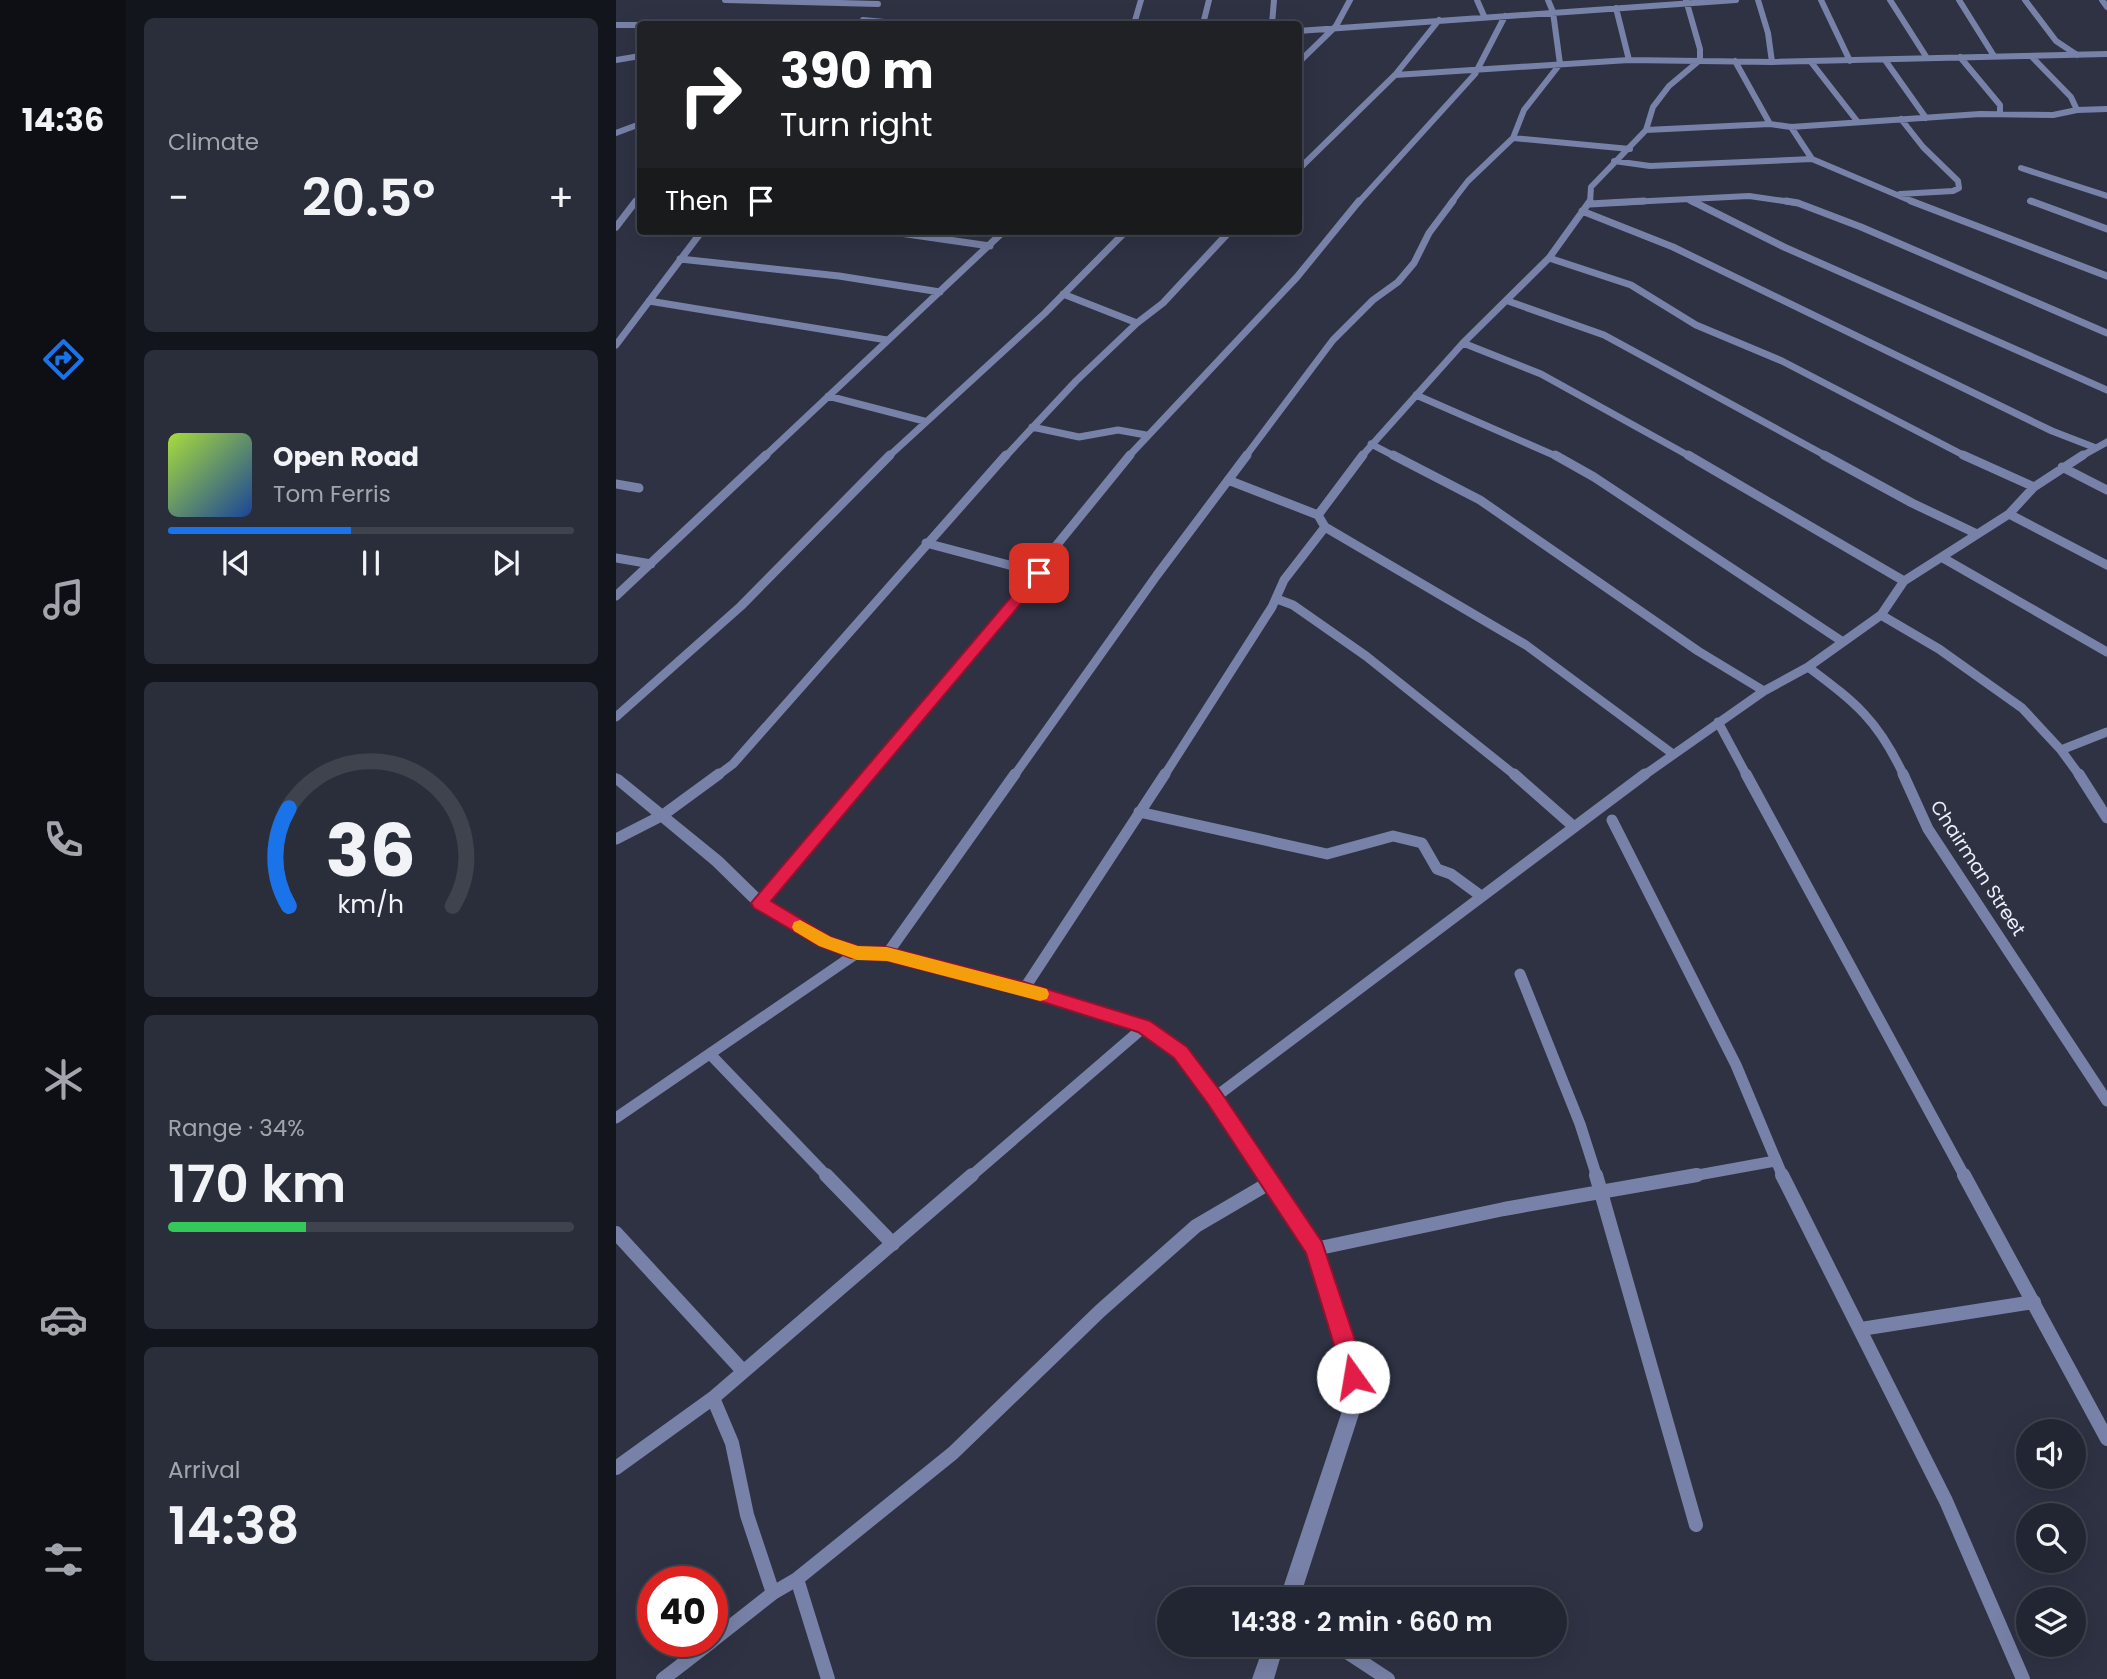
<!DOCTYPE html>
<meta charset="utf-8">
<style>
body{margin:0;font-family:Poppins,sans-serif;background:#2a2e3a;color:#f1f3f6;height:100vh;display:flex;flex-direction:column;font-size:26px;white-space:nowrap}
*{box-sizing:border-box;margin:0}
p{font-size:23px;color:#a2a5ac}
.icon{flex:none;width:38px;height:38px;fill:none;stroke:currentColor;stroke-width:2;stroke-linecap:round;stroke-linejoin:round}
.map{position:relative;flex:1;overflow:hidden}
.side{display:flex;flex-direction:column;gap:18px;padding:18px;background:#13151c;width:490px}
.side>*{flex:none}
.guide{position:absolute;left:21px;top:21px;width:665px;height:214px;border-radius:7px;box-shadow:0 7px 28px #0002,0 0 0 2px #3f434d;background:#202124;color:#fff;overflow:hidden}
.fabs{position:absolute;left:1400px;top:1419px;display:grid;gap:14px}
.fabs a{display:grid;place-items:center;width:70px;height:70px;border-radius:50%;background:#222632;box-shadow:0 7px 28px #0002,0 0 0 2px #3f434d;font-size:35px}
.speed{position:absolute;left:21px;top:1566px;display:flex;gap:14px;font-size:35px;font-weight:700;text-align:center}
.speed>*{display:grid;place-content:center;width:91px;height:91px;border-radius:50%;background:#222632;box-shadow:0 7px 28px #0002,0 0 0 2px #3f434d;line-height:1}
.speed .limit{border:10px solid #d22;background:#fff;color:#111}
.pin{position:absolute;display:grid;place-items:center;width:60px;height:60px;color:#fff;margin:-30px;border-radius:14px;box-shadow:0 4px 10px #0006}
.me{position:absolute;width:77px;margin:-38px;rotate:347deg;stroke-linejoin:round;filter:drop-shadow(0 0 5px #0008)}
.turn{display:flex;align-items:center;gap:24px;height:147px;padding:0 28px;font-size:32px}
.turn .icon{width:91px;height:91px;stroke-width:2.5}
.turn b{display:block;font-size:49px;line-height:60px}
.then{display:flex;align-items:center;height:66px;padding:0 28px;background:#0003;gap:14px;font-size:26px}
.big{font-size:52px;font-weight:600;line-height:1.1}
.side .widget{flex:1;display:flex;flex-direction:column;justify-content:center;gap:10px;min-width:0;padding:0 24px;border-radius:10px;background:#2a2e3a}
.side .dial{align-items:center;gap:0}
.dial svg{height:182px;overflow:visible;fill:none;stroke:#3f434d;stroke-width:7;stroke-linecap:round;text-anchor:middle}
.dial text{fill:#f1f3f6;stroke:none}
.song{display:flex;align-items:center;gap:21px}
.cover{width:84px;height:84px;border-radius:10px;background:linear-gradient(135deg,hsl(80 70% 55%),hsl(220 70% 35%))}
.played{height:7px;border-radius:4px;background:linear-gradient(90deg,#1a73e8 45%,#3f434d 45%)}
.keys{display:flex;justify-content:space-around;direction:ltr}
.heat{display:flex;justify-content:space-between;align-items:center;font-size:38px;direction:ltr}
.charge{height:10px;border-radius:5px;background:linear-gradient(90deg,#34c759 34%,#3f434d 0)}
.trip{position:absolute;left:541px;top:1587px;width:410px;height:70px;border-radius:35px;background:#222632;box-shadow:0 7px 28px #0002,0 0 0 2px #3f434d;font-weight:600;line-height:70px;text-align:center}
main{display:flex;flex:1;min-height:0}
.tabs{display:flex;flex-direction:column;width:126px;justify-content:space-around;align-items:center;background:#0e0f14;color:#a2a5ac}
.tabs .icon{width:49px;height:49px}
.tabs .selected{color:#1a73e8}
.tabs b{font-size:32px;color:#f1f3f6}
.map>svg:first-child{display:block}
.lines{fill:none;stroke-linecap:round;stroke-linejoin:round}
.minor-far4{stroke:#7881a7;stroke-width:6}
.minor-far3{stroke:#7881a7;stroke-width:7}
.minor-far2{stroke:#7881a7;stroke-width:9}
.minor-far1{stroke:#7881a7;stroke-width:11}
.minor{stroke:#7881a7;stroke-width:14}
.tertiary{fill:#7881a7;fill-rule:evenodd}
.route{fill:#e11d48;stroke:#92132f;stroke-width:2}
.slow{fill:#f59e0b}
.labels{text-anchor:middle;dominant-baseline:central;stroke-width:7;stroke-linejoin:round;paint-order:stroke}
.street-label{font-size:19px;fill:#eceffa;stroke:#2e3243}
</style>
<main>
<nav class="tabs">
<b>14:36</b>
<svg class="icon selected" aria-label="directions" viewBox="0 0 24 24"><path d="M12 3l9 9-9 9-9-9zM9 14v-3h6M13 9l2 2-2 2"/></svg>
<svg class="icon" aria-label="music" viewBox="0 0 24 24"><path d="M9 18V5l10-2v13"/><circle cx="6" cy="18" r="3"/><circle cx="16" cy="16" r="3"/></svg>
<svg class="icon" aria-label="phone" viewBox="0 0 24 24"><path d="M5 4h4l2 5-3 2q2 4 5 5l2-3 5 2v4C11 20 4 13 5 4z"/></svg>
<svg class="icon" aria-label="climate" viewBox="0 0 24 24"><path d="M12 3v18M4 7l16 10M4 17L20 7"/></svg>
<svg class="icon" aria-label="car" viewBox="0 0 24 24"><path d="M5 17H2v-5l4-1 3-4h7l3 4 3 1v5h-3M9 17h6M6 11h13"/><circle cx="7" cy="17" r="2"/><circle cx="17" cy="17" r="2"/></svg>
<svg class="icon" aria-label="filters" viewBox="0 0 24 24"><path d="M4 7h16M4 17h16"/><circle cx="9" cy="7" r="2"/><circle cx="15" cy="17" r="2"/></svg>
</nav>
<section class="side">
<div class="widget"><p>Climate</p>
<div class="heat"><a>−</a><b class="big">20.5°</b><a>+</a></div>
</div>
<div class="widget">
<div class="song"><i class="cover"></i><div><b>Open Road</b><p>Tom Ferris</p></div></div>
<div class="played"></div>
<div class="keys"><svg class="icon" aria-label="previous" viewBox="0 0 24 24"><path d="M18 5L8 12l10 7zM5 5v14"/></svg><svg class="icon" aria-label="pause" viewBox="0 0 24 24"><path d="M8 5v14M16 5v14"/></svg><svg class="icon" aria-label="next" viewBox="0 0 24 24"><path d="M6 5l10 7-10 7zM19 5v14"/></svg></div>
</div>
<div class="widget dial"><svg viewBox="0 0 100 80">
<path d="M14 69A42 42 0 1 1 86 69"/>
<path d="M14 69A42 42 0 0 1 14 26" stroke="#1a73e8"/>
<text x="50" y="56" font-size="32" font-weight="700">36</text>
<text x="50" y="72" font-size="11">km/h</text>
</svg></div>
<div class="widget"><p>Range · 34%</p><b class="big">170 km</b><div class="charge"></div></div>
<div class="widget"><p>Arrival</p><b class="big">14:38</b></div>
</section>
<div class="map">
<svg width="1491" height="1679" viewBox="0 0 1491 1679">
<rect width="100%" height="100%" fill="#2e3243"/>
<g class="lines">
<path class="minor-far4" d="M 109,0 L 262,4
M 861,0 L 868,16
M 1142,0 L 1152,33 L 1156,62 L 1491,54
M 1205,0 L 1234,61
M 1274,0 L 1311,58
M 1343,0 L 1378,56
M 1409,0 L 1440,41 L 1461,55
M 1486,0 L 1491,7
M 1000,8 L 1013,60
M 247,20 L 290,24
M 55,24 L 69,24
M 518,24 L 525,0
M 587,24 L 593,0
M 656,24 L 658,0
M 0,25 L 24,25
M 682,31 L 1120,0
M 1344,57 L 1384,105 L 1384,114
M 0,60 L 24,56
M 1269,60 L 1310,118
M 1119,61 L 1154,124 L 1175,127 L 1364,114 L 1437,115 L 1461,110 L 1455,97 L 1417,58
M 1195,62 L 1241,121
M 682,63 L 720,26 L 734,0
M 779,75 L 1013,60 L 1156,62
M 1461,110 L 1491,109
M 1030,130 L 1154,124
M 0,133 L 24,124
M 897,138 L 1014,149
M 1196,159 L 1300,203
M 998,161 L 1034,166 L 1196,159 L 1175,127
M 1405,168 L 1491,196
M 682,170 L 779,75 L 823,20
M 1284,194 L 1337,191 L 1343,188 L 1342,181 L 1307,147 L 1285,119
M 1073,200 L 1079,203
M 1414,201 L 1420,203
M 19,203 L 24,196
M 742,203 L 859,74 L 889,16
M 835,203 L 852,181 L 897,138 L 908,110 L 944,64 L 937,12 L 932,0
M 974,203 L 975,187 L 1030,130 L 1037,107 L 1053,86 L 1084,60 L 1084,49 L 1070,0
M 994,203 L 1133,196 L 1182,203"/>
<path class="minor-far3" d="M 1076,201 L 1168,247 L 1491,390
M 1170,201 L 1182,203 L 1245,227 L 1491,333
M 1295,201 L 1491,276
M 1415,201 L 1491,229
M 974,204 L 1028,201
M 966,211 L 1057,247 L 1436,431 L 1480,448
M 0,227 L 20,201
M 270,231 L 374,246
M 933,258 L 1015,285 L 1080,325 L 1166,361 L 1351,457
M 64,259 L 223,276 L 324,292
M 447,294 L 521,323
M 33,301 L 271,340
M 892,301 L 988,335 L 1212,457
M 847,343 L 925,374 L 1075,457
M 0,345 L 86,231
M 800,395 L 942,457
M 212,396 L 308,421
M 416,427 L 463,437 L 502,430 L 530,435
M 755,444 L 780,457
M 148,457 L 388,231
M 272,457 L 429,313 L 510,231
M 389,457 L 460,381 L 521,323 L 547,303 L 614,231
M 512,457 L 681,277 L 743,201
M 629,457 L 717,340 L 757,300 L 782,282 L 798,263 L 813,233 L 837,201
M 745,457 L 847,343 L 933,258 L 974,201
M 1464,457 L 1491,442"/>
<path class="minor-far2" d="M 777,455 L 864,500 L 1082,651 L 1148,691
M 939,455 L 978,477 L 1227,642
M 1072,455 L 1288,581
M 1208,455 L 1296,503 L 1359,533
M 1347,455 L 1418,487
M 1446,467 L 1491,490
M 612,480 L 702,515
M 0,484 L 23,488
M 1393,514 L 1491,565
M 709,527 L 910,645 L 1057,754
M 310,543 L 423,573
M 0,558 L 35,564
M 1327,558 L 1491,652
M 0,596 L 150,455
M 661,599 L 677,605 L 750,656 L 900,776
M 1265,615 L 1323,649 L 1406,708 L 1445,750
M 1192,667 C 1240,703 1262,720 1288,776
M 0,717 L 125,606 L 274,455
M 1102,722 L 1131,776
M 101,776 L 117,764 L 390,455
M 251,776 L 423,573 L 435,552 L 514,455
M 398,776 L 541,575 L 631,455
M 548,776 L 656,607 L 668,580 L 709,527 L 702,515 L 747,455
M 1027,776 L 1148,691 L 1192,667 L 1265,615 L 1288,581 L 1393,514 L 1418,487 L 1467,455
M 1464,776 L 1445,750 L 1491,732"/>
<path class="minor-far1" d="M 898,774 L 957,826
M 1130,774 L 1349,1177
M 1287,774 L 1312,829 L 1491,1101
M 1463,774 L 1491,818
M 523,812 L 711,854 L 777,836 L 806,843 L 821,869 L 835,874 L 865,896
M 996,820 L 1120,1065 L 1167,1177
M 0,839 L 47,815 L 103,774
M 144,903 L 253,774
M 271,954 L 399,774
M 904,974 L 964,1124 L 981,1177
M 408,989 L 549,774
M 94,1054 L 212,1177
M 598,1098 L 1029,774
M 0,1118 L 241,953
M 354,1177 L 528,1027
M 1071,1177 L 1159,1161"/>
<path class="minor" d="M 210,1175 L 277,1244
M 980,1175 L 1080,1525
M 1166,1175 L 1330,1501 L 1407,1679
M 1348,1175 L 1491,1439
M 0,1233 L 127,1371
M 699,1249 L 888,1209 L 1081,1175
M 1245,1329 L 1418,1302
M 97,1398 L 116,1443 L 131,1515 L 157,1593
M 0,1468 L 97,1398 L 356,1175
M 96,1641 L 157,1593 L 181,1579
M 720,1645 L 772,1679
M 47,1679 L 95,1642
M 212,1679 L 181,1579 L 337,1453 L 484,1311 L 580,1226 L 655,1182"/>
<path class="tertiary" d="M 0,773 L 5,775 L 106,857 L 149,899 L 214,937 L 242,947 L 271,948 L 408,983 L 534,1022 L 570,1048 L 604,1093 L 705,1243 L 737,1337 L 746,1377 L 744,1411 L 683,1600 L 663,1600 L 726,1411 L 728,1377 L 719,1337 L 691,1253 L 592,1103 L 558,1058 L 523,1032 L 408,995 L 271,960 L 241,959 L 204,945 L 139,907 L 96,865 L 0,785 Z
M 648,1645 L 668,1645 L 658,1679 L 636,1679 Z"/>
</g>
<path class="route" d="M 423,569 L 428,570 L 428,576 L 155,901 L 215,937 L 242,946 L 271,947 L 408,982 L 534,1021 L 571,1047 L 605,1092 L 706,1242 L 738,1337 L 748,1377 L 745,1384 L 737,1387 L 730,1384 L 690,1253 L 592,1104 L 558,1058 L 522,1032 L 408,996 L 271,961 L 235,958 L 203,946 L 138,908 L 135,903 L 418,570 Z"/>
<path class="slow" d="M 184,920 L 215,937 L 242,946 L 271,947 L 424,987 L 431,989 L 433,994 L 431,999 L 424,1001 L 271,961 L 241,960 L 203,946 L 178,931 L 176,927 L 178,922 Z"/>
<g class="labels">
<g class="street-label">
<text transform="translate(1362 868) rotate(57)">Chairman Street</text>
</g>
</g>
</svg>
<div class="fabs">
<a><svg class="icon" aria-label="sound" viewBox="0 0 24 24"><path d="M4 9h4l5-4v14l-5-4H4zM17 9q2 3 0 6"/></svg></a>
<a><svg class="icon" aria-label="search" viewBox="0 0 24 24"><circle cx="10" cy="10" r="6"/><path d="M15 15l6 6"/></svg></a>
<a><svg class="icon" aria-label="layers" viewBox="0 0 24 24"><path d="M12 4l9 5-9 5-9-5zM3 14l9 5 9-5"/></svg></a>
</div>
<div class="speed"><div class="limit">40</div></div>
<div class="pin" style="left:423px;top:573px;background:#d93025"><svg class="icon" aria-label="arrive" viewBox="0 0 24 24"><path d="M6 21V4h12l-3 4 3 4H6"/></svg></div>
<svg class="me" style="left:737px;top:1377px" viewBox="-20 -20 40 40"><circle r="19" fill="#fff"/><path d="M0-13L10 11 0 6-10 11z" fill="#e11d48"/></svg>
<div class="trip">14:38 · 2 min · 660 m</div>
<div class="guide">
<div class="turn"><svg class="icon" aria-label="right" viewBox="0 0 24 24"><path d="M7 20v-9h11M14 6l5 5-5 5"/></svg><div><b>390 m</b>Turn right</div></div>
<div class="then">Then<svg class="icon" aria-label="arrive" viewBox="0 0 24 24"><path d="M6 21V4h12l-3 4 3 4H6"/></svg></div>
</div>
</div>
</main>
